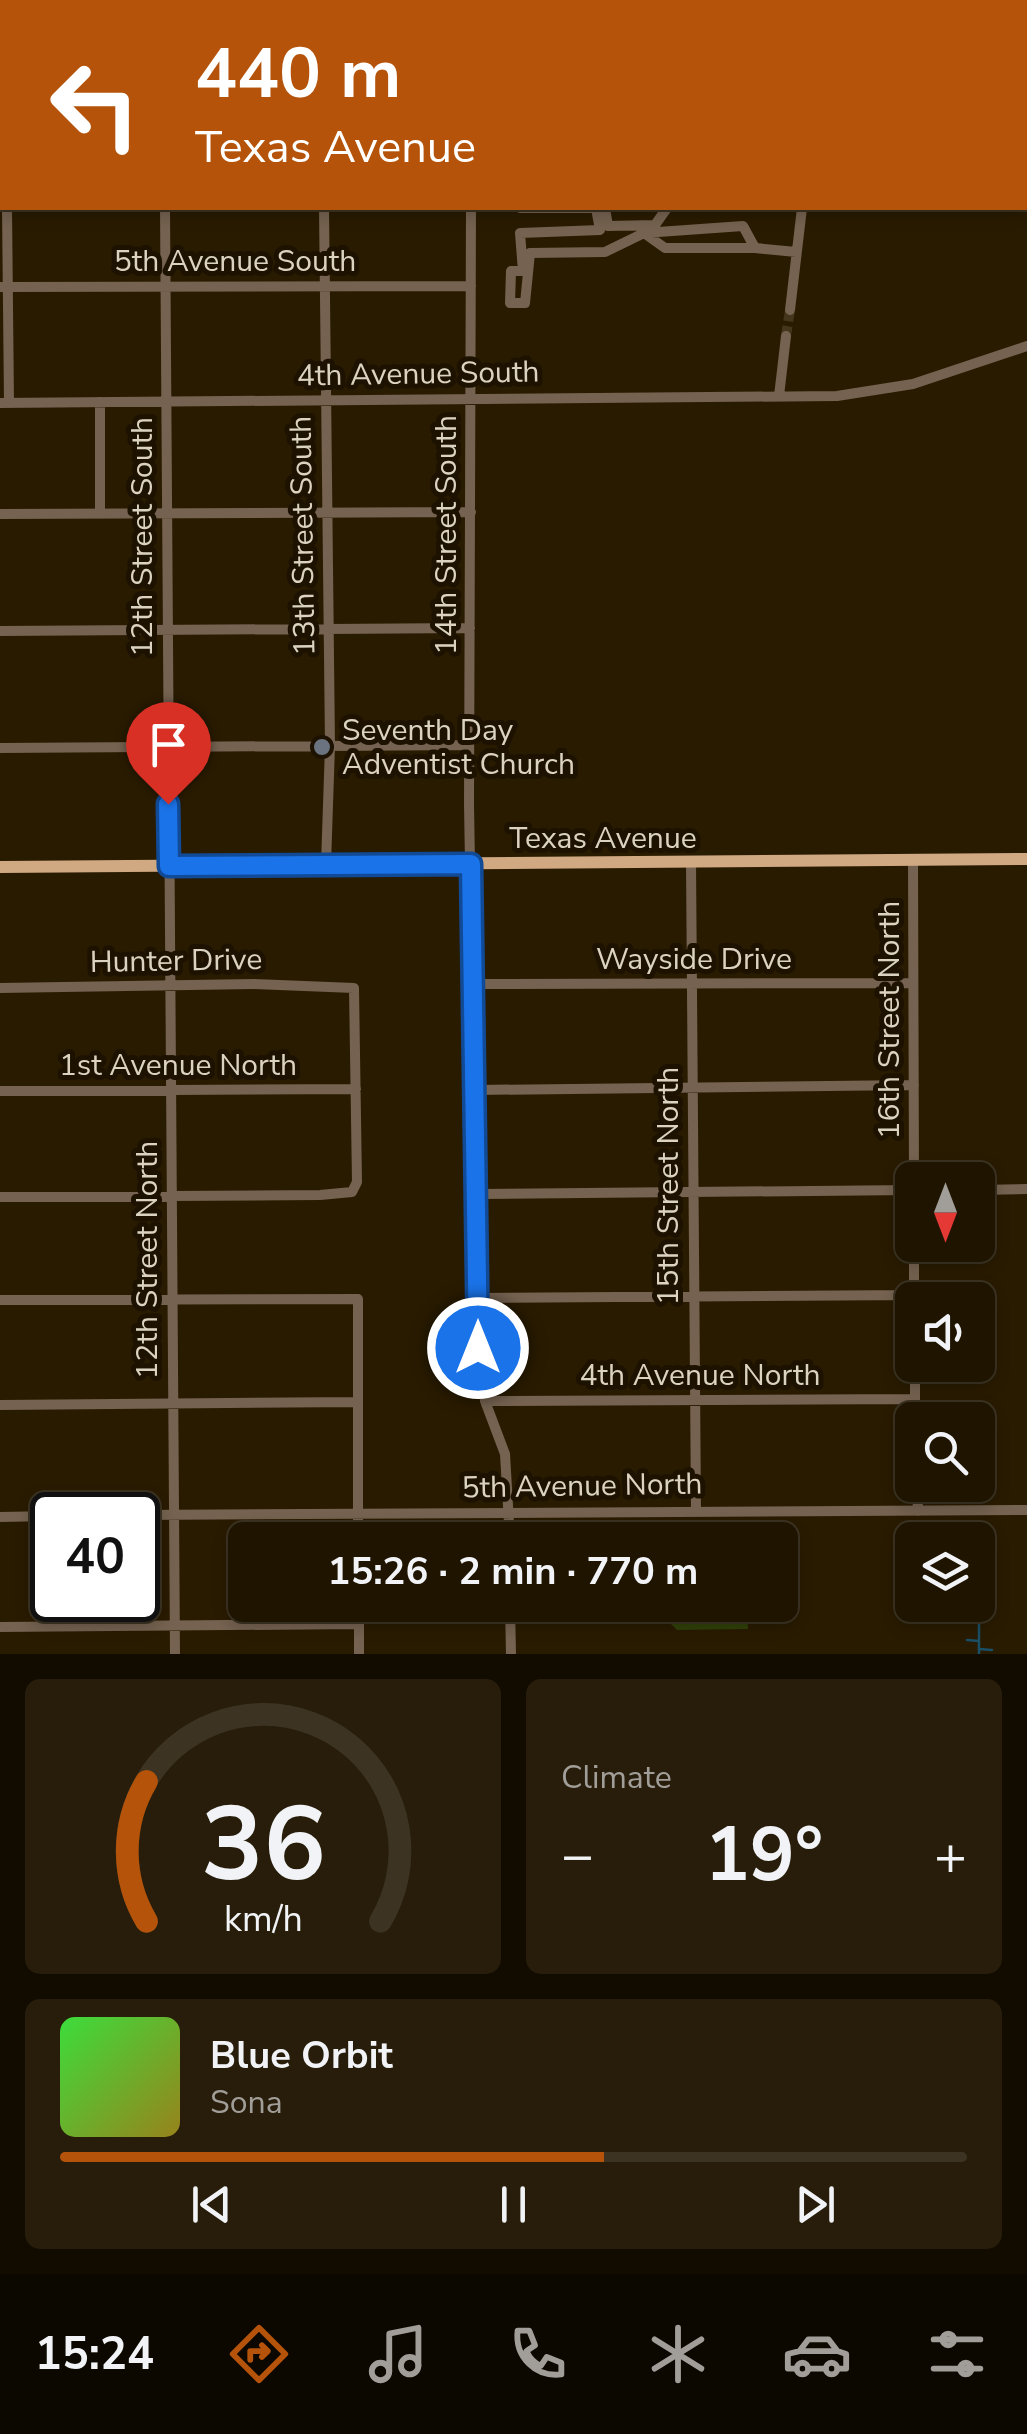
<!DOCTYPE html>
<meta charset="utf-8">
<style>
body{margin:0;font-family:"Nunito Sans",sans-serif;background:#271d0a;color:#f1f3f6;height:100vh;display:flex;flex-direction:column;font-size:38px;white-space:nowrap}
*{box-sizing:border-box;margin:0}
p{font-size:32px;color:#a19e99}
.icon{flex:none;width:55px;height:55px;fill:none;stroke:currentColor;stroke-width:2;stroke-linecap:round;stroke-linejoin:round}
.map{position:relative;height:1654px;overflow:hidden}
.sheet{display:flex;flex-direction:column;gap:25px;padding:25px;background:#110b00;flex:1}
.sheet>*{flex:none}
.top-card{position:absolute;left:0px;top:0px;width:1028px;height:210px;box-shadow:0 5px 15px #0003,0 0 0 2px #3c3322;background:#b45309;color:#fff;overflow:hidden}
.needle{width:65px;rotate:180deg}
.buttons{position:absolute;left:895px;top:1162px;display:grid;gap:20px}
.buttons a{display:grid;place-items:center;width:100px;height:100px;border-radius:15px;background:#1f1400;box-shadow:0 5px 15px #0003,0 0 0 2px #3c3322;font-size:50px}
.speed{position:absolute;left:30px;top:1492px;display:flex;gap:20px;font-size:50px;font-weight:700;text-align:center}
.speed>*{display:grid;place-content:center;width:130px;height:130px;border-radius:50%;background:#1f1400;box-shadow:0 5px 15px #0003,0 0 0 2px #3c3322;line-height:1}
.speed .limit{border:5px solid #111;border-radius:15px;background:#fff;color:#111}
.pin{position:absolute;display:grid;place-items:center;width:85px;height:85px;color:#fff;margin:-102px -42px;border-radius:50% 50% 50% 0;rotate:-45deg;box-shadow:0 0 10px #0007}
.pin .icon{rotate:45deg}
.me{position:absolute;width:110px;margin:-55px;rotate:0deg;stroke-linejoin:round;filter:drop-shadow(0 0 8px #0008)}
.turn{display:flex;align-items:center;gap:35px;height:210px;padding:0 30px;font-size:45px}
.turn .icon{width:130px;height:130px;stroke-width:2.5}
.turn b{display:block;font-size:70px;line-height:85px}
.big{font-size:75px;font-weight:700;line-height:1.1}
.sheet .card{flex:1;display:flex;flex-direction:column;justify-content:center;gap:15px;min-width:0;padding:0 35px;border-radius:15px;background:#271d0a}
.sheet .dial{align-items:center;gap:0}
.dial svg{height:260px;overflow:visible;fill:none;stroke:#3c3322;stroke-width:7;stroke-linecap:round;text-anchor:middle}
.dial text{fill:#f1f3f6;stroke:none}
.song{display:flex;align-items:center;gap:30px}
.cover{width:120px;height:120px;border-radius:15px;background:linear-gradient(135deg,hsl(120 70% 55%),hsl(50 70% 35%))}
.played{height:10px;border-radius:5px;background:linear-gradient(90deg,#b45309 60%,#3c3322 60%)}
.keys{display:flex;justify-content:space-around;direction:ltr}
.heat{display:flex;justify-content:space-between;align-items:center;font-size:55px;direction:ltr}
.sheet .tiles{flex:1;display:grid;gap:25px;grid-template-columns:1fr 1fr}
.card:last-child{grid-column:span 2}
.trip{position:absolute;left:228px;top:1522px;width:570px;height:100px;border-radius:15px;background:#1f1400;box-shadow:0 5px 15px #0003,0 0 0 2px #3c3322;font-weight:700;line-height:100px;text-align:center}
.dock{display:flex;height:160px;justify-content:space-around;align-items:center;background:#0c0800;color:#a19e99}
.dock .icon{width:70px;height:70px}
.dock .current{color:#b45309}
.dock b{font-size:45px;color:#f1f3f6}
.map>svg:first-child{display:block}
.green{fill:#304009}
.lines{fill:none;stroke-linecap:round;stroke-linejoin:round}
.stream{stroke:#1b4f65;stroke-width:2.5}
.minor-tunnel{stroke:#44361d;stroke-width:10;stroke-dasharray:10 5;stroke-linecap:butt}
.minor{stroke:#756250;stroke-width:10}
.major{stroke:#d0a882;stroke-width:12}
.route-casing{stroke:#114b97;stroke-width:25}
.route{stroke:#1a73e8;stroke-width:18}
.worship-dot{fill:#6b7280;stroke:#1d1200;stroke-width:4}
.labels{text-anchor:middle;dominant-baseline:central;stroke-width:10;stroke-linejoin:round;paint-order:stroke}
.street-label{font-size:30px;fill:#dbd2c2;stroke:#1d1200}
.poi-label{font-size:30px;fill:#dbd2c2;stroke:#1d1200;text-anchor:start}
</style>
<div class="map">
<svg width="1027" height="1654" viewBox="0 0 1027 1654">
<rect width="100%" height="100%" fill="#291b00"/>
<path class="green" d="M 671,1605 L 747,1605 L 748,1629 L 677,1630 L 671,1624 Z"/>
<g class="lines">
<path class="stream" d="M 979,1526 L 979,1654
M 967,1640 L 979,1641
M 979,1649 L 992,1650"/>
<path class="minor-tunnel" d="M 786,336 L 790,310"/>
<path class="minor" d="M 5,0 L 5,2
M 164,0 L 164,2
M 322,0 L 322,2
M 467,0 L 467,2
M 803,0 L 804,2
M 0,172 L 2,172
M 7,208 L 9,403
M 165,208 L 175,1654
M 324,208 L 330,746 L 326,864
M 471,208 L 469,804 L 478,1348 L 485,1401 L 505,1454 L 510,1540
M 520,208 L 596,208 L 600,230 L 520,233 L 523,271 L 511,271 L 510,303 L 525,303 L 530,253 L 605,252 L 644,233 L 743,226 L 755,248 L 796,252
M 605,208 L 608,226 L 655,225 L 667,208
M 644,233 L 665,248 L 755,248
M 0,287 L 471,286
M 790,310 L 802,208
M 779,396 L 786,336
M 100,402 L 100,513
M 0,403 L 837,396 L 913,384 L 1027,346
M 0,514 L 471,512
M 0,631 L 470,628
M 0,748 L 469,745
M 913,859 L 914,1180
M 691,862 L 696,1510
M 474,984 L 913,983
M 0,988 L 254,984 L 354,988 L 357,1182 L 352,1192 L 320,1195 L 0,1197
M 476,1090 L 914,1085
M 0,1091 L 356,1089
M 978,1190 L 1027,1189
M 478,1194 L 912,1190
M 914,1245 L 914,1299
M 478,1298 L 914,1295
M 0,1300 L 358,1299 L 358,1540
M 915,1365 L 915,1420
M 485,1401 L 915,1399
M 0,1405 L 357,1402
M 917,1485 L 918,1511
M 138,1515 L 1027,1510
M 0,1517 L 52,1516
M 359,1605 L 359,1654
M 510,1605 L 511,1654
M 0,1627 L 359,1624"/>
<path class="major" d="M 0,867 L 1027,859"/>
</g>
<g class="lines">
<defs>
<path id="route" d="M 168,804 L 169,866 L 471,864 L 478,1348"/>
</defs>
<use href="#route" class="route-casing"/>
<use href="#route" class="route"/>
</g>
<circle class="worship-dot" cx="322" cy="747" r="10"/>
<g class="labels">
<g class="street-label">
<text x="235" y="261">5th Avenue South</text>
<text transform="translate(418 374) rotate(-1)">4th Avenue South</text>
<text transform="translate(446 535) rotate(-90)">14th Street South</text>
<text transform="translate(303 536) rotate(-91)">13th Street South</text>
<text transform="translate(142 537) rotate(-90)">12th Street South</text>
<text x="603" y="838">Texas Avenue</text>
<text x="694" y="959">Wayside Drive</text>
<text transform="translate(176 961) rotate(-1)">Hunter Drive</text>
<text transform="translate(889 1020) rotate(-90)">16th Street North</text>
<text x="178" y="1065">1st Avenue North</text>
<text transform="translate(668 1186) rotate(-90)">15th Street North</text>
<text transform="translate(147 1260) rotate(-90)">12th Street North</text>
<text x="700" y="1375">4th Avenue North</text>
<text transform="translate(582 1486) rotate(-1)">5th Avenue North</text>
</g>
<g class="poi-label">
<text x="342" y="730">Seventh Day<tspan x="342" dy="34">Adventist Church</tspan></text>
</g>
</g>
</svg>
<div class="buttons">
<a><svg class="needle" viewBox="-14 -14 28 28"><path d="M0-13l5 13h-10z" fill="#e53935"/><path d="M0 13l5-13h-10z" fill="#a19e99"/></svg></a>
<a><svg class="icon" aria-label="sound" viewBox="0 0 24 24"><path d="M4 9h4l5-4v14l-5-4H4zM17 9q2 3 0 6"/></svg></a>
<a><svg class="icon" aria-label="search" viewBox="0 0 24 24"><circle cx="10" cy="10" r="6"/><path d="M15 15l6 6"/></svg></a>
<a><svg class="icon" aria-label="layers" viewBox="0 0 24 24"><path d="M12 4l9 5-9 5-9-5zM3 14l9 5 9-5"/></svg></a>
</div>
<div class="speed"><div class="limit">40</div></div>
<div class="pin" style="left:168px;top:804px;background:#d93025"><svg class="icon" aria-label="arrive" viewBox="0 0 24 24"><path d="M6 21V4h12l-3 4 3 4H6"/></svg></div>
<svg class="me" style="left:478px;top:1348px" viewBox="-20 -20 40 40"><circle r="17" fill="#1a73e8" stroke="#fff" stroke-width="3"/><path d="M0-11L8 9 0 5-8 9z" fill="#fff"/></svg>
<div class="trip">15:26 · 2 min · 770 m</div>
<div class="top-card">
<div class="turn"><svg class="icon" aria-label="left" viewBox="0 0 24 24"><path d="M17 20v-9H6M10 6l-5 5 5 5"/></svg><div><b>440 m</b>Texas Avenue</div></div>
</div>
</div>
<section class="sheet">
<div class="tiles">
<div class="card dial"><svg viewBox="0 0 100 80">
<path d="M14 69A42 42 0 1 1 86 69"/>
<path d="M14 69A42 42 0 0 1 14 26" stroke="#b45309"/>
<text x="50" y="56" font-size="32" font-weight="700">36</text>
<text x="50" y="72" font-size="11">km/h</text>
</svg></div>
<div class="card"><p>Climate</p>
<div class="heat"><a>−</a><b class="big">19°</b><a>+</a></div>
</div>
<div class="card">
<div class="song"><i class="cover"></i><div><b>Blue Orbit</b><p>Sona</p></div></div>
<div class="played"></div>
<div class="keys"><svg class="icon" aria-label="previous" viewBox="0 0 24 24"><path d="M18 5L8 12l10 7zM5 5v14"/></svg><svg class="icon" aria-label="pause" viewBox="0 0 24 24"><path d="M8 5v14M16 5v14"/></svg><svg class="icon" aria-label="next" viewBox="0 0 24 24"><path d="M6 5l10 7-10 7zM19 5v14"/></svg></div>
</div>
</div>
</section>
<nav class="dock">
<b>15:24</b>
<svg class="icon current" aria-label="directions" viewBox="0 0 24 24"><path d="M12 3l9 9-9 9-9-9zM9 14v-3h6M13 9l2 2-2 2"/></svg>
<svg class="icon" aria-label="music" viewBox="0 0 24 24"><path d="M9 18V5l10-2v13"/><circle cx="6" cy="18" r="3"/><circle cx="16" cy="16" r="3"/></svg>
<svg class="icon" aria-label="phone" viewBox="0 0 24 24"><path d="M5 4h4l2 5-3 2q2 4 5 5l2-3 5 2v4C11 20 4 13 5 4z"/></svg>
<svg class="icon" aria-label="climate" viewBox="0 0 24 24"><path d="M12 3v18M4 7l16 10M4 17L20 7"/></svg>
<svg class="icon" aria-label="car" viewBox="0 0 24 24"><path d="M5 17H2v-5l4-1 3-4h7l3 4 3 1v5h-3M9 17h6M6 11h13"/><circle cx="7" cy="17" r="2"/><circle cx="17" cy="17" r="2"/></svg>
<svg class="icon" aria-label="filters" viewBox="0 0 24 24"><path d="M4 7h16M4 17h16"/><circle cx="9" cy="7" r="2"/><circle cx="15" cy="17" r="2"/></svg>
</nav>
